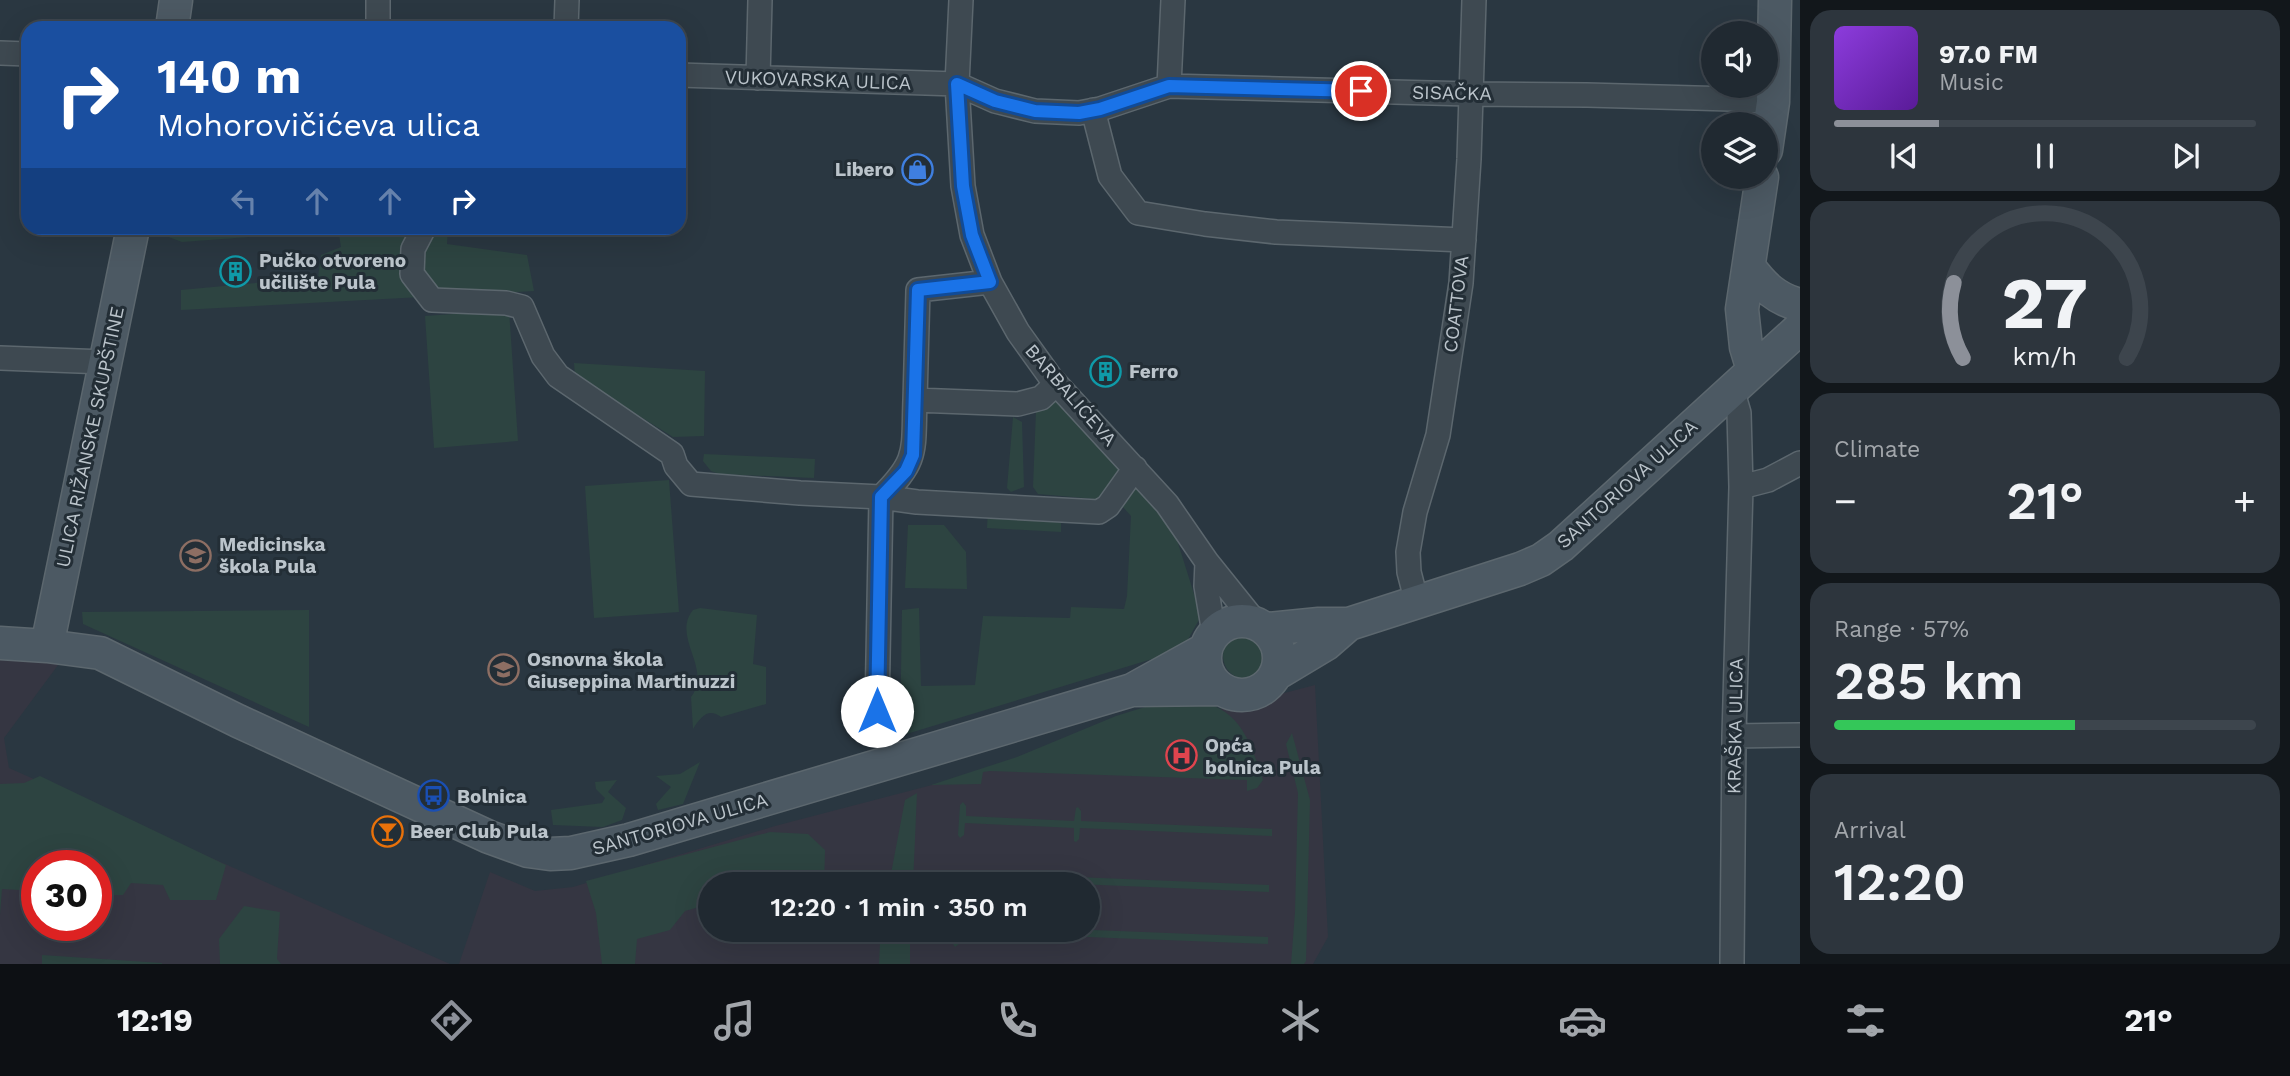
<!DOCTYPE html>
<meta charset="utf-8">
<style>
body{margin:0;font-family:"Work Sans",sans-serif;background:#2d353d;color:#f1f3f6;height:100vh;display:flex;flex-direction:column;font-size:26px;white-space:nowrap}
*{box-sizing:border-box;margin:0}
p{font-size:23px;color:#a2a6ab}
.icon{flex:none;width:38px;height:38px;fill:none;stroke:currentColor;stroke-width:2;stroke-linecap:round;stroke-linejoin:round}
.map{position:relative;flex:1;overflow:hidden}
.panel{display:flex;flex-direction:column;gap:10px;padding:10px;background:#12171b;width:490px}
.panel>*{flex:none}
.banner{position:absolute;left:21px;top:21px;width:665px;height:214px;border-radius:21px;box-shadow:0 7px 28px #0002,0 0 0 2px #3d454d;background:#1a4fa0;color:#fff;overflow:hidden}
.fabs{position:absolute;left:1701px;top:21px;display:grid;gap:14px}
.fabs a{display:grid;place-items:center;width:77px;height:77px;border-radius:50%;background:#202931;box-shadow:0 7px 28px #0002,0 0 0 2px #3d454d;font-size:35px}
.speed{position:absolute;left:21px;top:850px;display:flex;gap:14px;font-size:35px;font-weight:700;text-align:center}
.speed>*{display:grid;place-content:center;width:91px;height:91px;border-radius:50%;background:#202931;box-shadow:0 7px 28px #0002,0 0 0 2px #3d454d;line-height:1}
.speed .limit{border:10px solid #d22;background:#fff;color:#111}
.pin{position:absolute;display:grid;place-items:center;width:60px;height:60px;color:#fff;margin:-30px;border:4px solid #fff;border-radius:50%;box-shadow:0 2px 7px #0007}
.me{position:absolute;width:77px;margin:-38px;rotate:0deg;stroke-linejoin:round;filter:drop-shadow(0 0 5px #0008)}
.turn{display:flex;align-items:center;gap:24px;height:147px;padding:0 21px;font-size:32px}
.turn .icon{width:91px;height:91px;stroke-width:2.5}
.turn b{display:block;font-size:49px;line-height:60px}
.lanes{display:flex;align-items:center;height:66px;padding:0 21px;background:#0003;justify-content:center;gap:35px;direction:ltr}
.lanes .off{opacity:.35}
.big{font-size:52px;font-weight:600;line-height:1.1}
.panel .tile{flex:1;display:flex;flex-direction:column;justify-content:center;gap:10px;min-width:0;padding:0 24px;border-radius:21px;background:#2d353d}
.panel .dial{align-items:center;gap:0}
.dial svg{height:182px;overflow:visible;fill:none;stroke:#3d454d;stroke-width:7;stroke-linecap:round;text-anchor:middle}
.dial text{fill:#f1f3f6;stroke:none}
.song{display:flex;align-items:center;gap:21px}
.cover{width:84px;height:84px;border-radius:10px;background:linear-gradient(135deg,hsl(270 70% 55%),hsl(270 70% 35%))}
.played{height:7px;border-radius:4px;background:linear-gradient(90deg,#8c9099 25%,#3d454d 25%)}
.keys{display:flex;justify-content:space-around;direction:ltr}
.heat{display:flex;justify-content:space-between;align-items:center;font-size:38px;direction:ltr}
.charge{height:10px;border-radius:5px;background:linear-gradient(90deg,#34c759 57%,#3d454d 0)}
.trip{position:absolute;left:698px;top:872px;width:402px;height:70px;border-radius:35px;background:#202931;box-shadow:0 7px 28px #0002,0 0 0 2px #3d454d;font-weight:600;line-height:70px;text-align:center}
.tab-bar{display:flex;height:112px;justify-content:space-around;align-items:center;background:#0d1014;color:#a2a6ab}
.tab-bar .icon{width:49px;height:49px}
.tab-bar .selected{color:#8c9099}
.tab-bar b{font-size:32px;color:#f1f3f6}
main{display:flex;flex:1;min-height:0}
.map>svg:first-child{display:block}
.medical{fill:#353642;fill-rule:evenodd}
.green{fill:#2d4441}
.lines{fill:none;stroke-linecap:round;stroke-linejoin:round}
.street-casing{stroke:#5c676e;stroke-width:26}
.secondary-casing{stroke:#5c676e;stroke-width:35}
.street{stroke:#3e4951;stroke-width:23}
.secondary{stroke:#4c5963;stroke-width:32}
.route-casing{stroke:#114b97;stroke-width:18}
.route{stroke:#1a73e8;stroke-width:12}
.labels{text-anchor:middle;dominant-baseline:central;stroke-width:6;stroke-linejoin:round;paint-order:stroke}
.street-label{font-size:19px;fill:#bbc4cb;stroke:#232e36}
.poi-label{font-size:19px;font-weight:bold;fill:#bbc4cb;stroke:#232e36;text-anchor:start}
</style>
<main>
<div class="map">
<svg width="1800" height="964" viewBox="0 0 1800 964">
<rect width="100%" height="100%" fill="#2a3741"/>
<path class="medical" d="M 0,655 L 64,657 L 4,738 L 9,768 L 450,964 L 0,964 ZM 37,866 L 96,866 L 96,926 L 37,926 Z
M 1315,685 L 1328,937 L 1313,964 L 459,964 L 490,872 L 535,891 L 573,887 L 775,826 ZM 710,884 L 1088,884 L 1088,929 L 710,929 Z"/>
<path class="green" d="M 158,228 L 262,228 L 263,236 L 182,242 L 158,233 Z
M 338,228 L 448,228 L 447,244 L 527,255 L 534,291 L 181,310 L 181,290 L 318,277 L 321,255 L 341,247 Z
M 509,310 L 518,441 L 434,448 L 425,316 Z
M 574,363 L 705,371 L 704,436 L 673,437 L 575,376 Z
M 1063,395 L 1132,469 L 1107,500 L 1038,494 L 1033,487 L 1036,411 L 1046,408 Z
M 1013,417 L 1022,422 L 1024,487 L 1011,492 L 1007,488 Z
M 704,454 L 815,459 L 814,478 L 719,474 L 711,471 L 703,461 Z
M 1141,479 L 1166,505 L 1201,616 L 1185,645 L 1152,659 L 900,736 L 902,610 L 919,608 L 921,686 L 975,685 L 983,616 L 1070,618 L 1071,607 L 1124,609 L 1127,596 L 1131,516 L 1122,506 Z
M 669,480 L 679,612 L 594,618 L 585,486 Z
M 988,511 L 1061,514 L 1061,532 L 987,528 Z
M 908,525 L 944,525 L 966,552 L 967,589 L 905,588 Z
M 700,608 L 757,615 L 753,664 L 766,667 L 766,704 L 721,717 C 708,707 700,718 693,729 L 691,697 C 713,669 671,637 693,610 Z
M 309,610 L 309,727 L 83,624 L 82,612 Z
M1223 656a23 23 0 1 1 46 0a23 23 0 1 1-46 0Z
M 1174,698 C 1234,701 1246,727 1263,780 L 1257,788 L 1247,791 L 1247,780 L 990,771 L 983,772 L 981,784 L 931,785 L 1017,757 L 1116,716 Z
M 1292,733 L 1310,800 L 1306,961 L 1304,964 L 1291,964 L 1295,912 L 1298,793 L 1286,744 Z
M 700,762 L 683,804 L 658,810 L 656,804 L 671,787 L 656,776 L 680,774 Z
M 40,776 L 226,865 L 216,900 L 170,900 L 163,885 L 131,883 L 123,895 L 96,895 L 96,866 L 37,866 L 37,891 L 2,889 L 0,915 L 0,784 L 24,783 Z
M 617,780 L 608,792 L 626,808 L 622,820 L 603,827 L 553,825 L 551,810 L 602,803 L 605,798 L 596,789 L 595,782 Z
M 917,793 L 913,884 L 889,884 L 905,800 Z
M 963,802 L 966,806 L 966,816 L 1074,821 L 1076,808 L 1078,807 L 1081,811 L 1081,821 L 1272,829 L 1272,836 L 1080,828 L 1079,839 L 1076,842 L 1074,841 L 1074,828 L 965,823 L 964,835 L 960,838 L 958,835 L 960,805 Z
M 770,832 L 808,834 L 825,850 L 824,884 L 710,884 L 710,904 L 685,911 L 670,930 L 637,939 L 635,964 L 602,964 L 596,913 L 586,881 Z
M 959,872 L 1269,885 L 1269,892 L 958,879 Z
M 244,906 L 280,912 L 277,959 L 281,964 L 220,964 L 219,939 Z
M 760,929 L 813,929 L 807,935 L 764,942 Z
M 954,929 L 1068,929 L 1268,937 L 1268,944 L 960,932 L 959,944 L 955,947 L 953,944 Z
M 880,943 L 910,944 L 910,964 L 879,964 Z
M 42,955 L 162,963 L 162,964 L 42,964 Z"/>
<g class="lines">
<defs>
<path id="street" d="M 961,0 L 957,84 L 963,186 L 972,235 L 990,282 L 1018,332 L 1051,378 L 1167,504 L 1207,562 L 1256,623
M 378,28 L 378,0
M 566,28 L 567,0
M 0,53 L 28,54
M 679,75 L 957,84 L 995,101 L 1035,111 L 1079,113 L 1100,109 L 1169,86 L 1470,94 L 1587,95 L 1731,99 L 1773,102
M 758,78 L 760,0
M 1169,86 L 1173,0
M 1093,110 L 1110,176 L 1138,213 L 1205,224 L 1276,232 L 1464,240
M 424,228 L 413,249 L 412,274 L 432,300 L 506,303 L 522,307 L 543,356 L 558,376 L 672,454 L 676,466 L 691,484 L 800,493 L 881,497 L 877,711
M 990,282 L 918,290 L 915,400 L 1018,404 L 1041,398 L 1056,384
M 0,358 L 105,362
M 1741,487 L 1768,480 L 1800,463
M 881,497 L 917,502 L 1099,512 L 1108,506 L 1135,468
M 881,497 C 919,460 913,451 915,400
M 1207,562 L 1206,586 L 1214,633
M 1417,603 L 1409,572 L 1408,552 L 1415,512 L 1438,435 L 1461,283 L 1469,159 L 1474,0
M 1734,736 L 1800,735
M 1732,964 L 1734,736 L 1741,487 L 1739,413 L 1732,389"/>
<path id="secondary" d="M 172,28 L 176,0
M 1766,150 L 1773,102 L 1775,0
M 1749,267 C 1763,286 1776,299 1800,305
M 1753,370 L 1746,347 L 1742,309 L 1762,177
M1205 658a37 37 0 1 1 74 0a37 37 0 1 1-74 0Z
M 1267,629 L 1319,624 L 1349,624 L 1520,569 L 1541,560 L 1561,546 L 1800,328
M 0,643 L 47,646 L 100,653 L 238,721 L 489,837 L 528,851 L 550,854 L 571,853 L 629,840 L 1132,690 L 1206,649
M 47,646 L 133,228
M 1276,674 L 1326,644 L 1349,624
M 1132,690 L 1221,689"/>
</defs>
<use href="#street" class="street-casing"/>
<use href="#secondary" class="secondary-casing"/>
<use href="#street" class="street"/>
<use href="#secondary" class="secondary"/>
</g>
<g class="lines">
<defs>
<path id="route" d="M 877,711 L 881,497 L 906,471 L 913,455 L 918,290 L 990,282 L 972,235 L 963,186 L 957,84 L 995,101 L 1035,111 L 1079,113 L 1100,109 L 1169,86 L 1361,91"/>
</defs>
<use href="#route" class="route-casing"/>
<use href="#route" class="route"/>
</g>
<defs>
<symbol id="shop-ring" viewBox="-11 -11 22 22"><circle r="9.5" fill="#232e36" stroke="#3f7fe0" stroke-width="1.5"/><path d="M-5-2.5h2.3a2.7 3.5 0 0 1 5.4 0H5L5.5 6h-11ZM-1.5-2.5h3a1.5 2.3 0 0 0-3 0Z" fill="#3f7fe0"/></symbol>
<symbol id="building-ring" viewBox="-11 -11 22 22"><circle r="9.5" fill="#232e36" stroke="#0f9aa8" stroke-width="1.5"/><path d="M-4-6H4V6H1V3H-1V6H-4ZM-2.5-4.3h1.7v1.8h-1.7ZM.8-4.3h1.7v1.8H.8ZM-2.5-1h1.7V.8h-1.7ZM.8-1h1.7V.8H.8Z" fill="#0f9aa8"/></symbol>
<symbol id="school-ring" viewBox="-11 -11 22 22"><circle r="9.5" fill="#232e36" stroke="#8d6e63" stroke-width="1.5"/><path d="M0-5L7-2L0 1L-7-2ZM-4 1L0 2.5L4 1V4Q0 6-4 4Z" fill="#8d6e63"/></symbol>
<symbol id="hospital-ring" viewBox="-11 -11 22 22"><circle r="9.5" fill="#232e36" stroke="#e0444e" stroke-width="1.5"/><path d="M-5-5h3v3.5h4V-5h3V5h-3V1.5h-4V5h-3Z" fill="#e0444e"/></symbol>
<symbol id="bus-ring" viewBox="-11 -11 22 22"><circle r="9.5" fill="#232e36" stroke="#1a4fb4" stroke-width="1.5"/><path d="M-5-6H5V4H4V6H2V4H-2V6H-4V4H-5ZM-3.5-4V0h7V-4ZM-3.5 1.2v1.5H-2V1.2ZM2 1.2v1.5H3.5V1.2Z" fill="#1a4fb4"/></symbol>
<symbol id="bar-ring" viewBox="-11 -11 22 22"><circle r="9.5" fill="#232e36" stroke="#e8710a" stroke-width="1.5"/><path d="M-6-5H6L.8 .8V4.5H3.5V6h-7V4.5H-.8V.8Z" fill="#e8710a"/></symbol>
</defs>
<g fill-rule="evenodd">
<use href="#shop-ring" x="900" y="152" width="35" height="35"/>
<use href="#building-ring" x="218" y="254" width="35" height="35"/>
<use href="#building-ring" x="1088" y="354" width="35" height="35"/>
<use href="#school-ring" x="178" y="538" width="35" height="35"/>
<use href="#school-ring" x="486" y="652" width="35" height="35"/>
<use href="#hospital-ring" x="1164" y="738" width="35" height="35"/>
<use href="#bus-ring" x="416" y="778" width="35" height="35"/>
<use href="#bar-ring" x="370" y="814" width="35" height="35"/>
</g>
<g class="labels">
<g class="street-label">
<text transform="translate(818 80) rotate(2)">VUKOVARSKA ULICA</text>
<text transform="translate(1452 93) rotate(1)">SISAČKA</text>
<text transform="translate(1456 304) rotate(-83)">COATTOVA</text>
<text transform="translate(1071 395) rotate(49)">BARBALIĆEVA</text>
<text transform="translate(90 437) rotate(-78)">ULICA RIŽANSKE SKUPŠTINE</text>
<text transform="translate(1627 484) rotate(-42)">SANTORIOVA ULICA</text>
<text transform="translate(1735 726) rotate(-89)">KRAŠKA ULICA</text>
<text transform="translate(680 824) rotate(-16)">SANTORIOVA ULICA</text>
</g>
<g class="poi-label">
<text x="894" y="169" text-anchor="end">Libero</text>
<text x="259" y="260">Pučko otvoreno<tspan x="259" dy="22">učilište Pula</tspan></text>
<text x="1129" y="371">Ferro</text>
<text x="219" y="544">Medicinska<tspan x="219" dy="22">škola Pula</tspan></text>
<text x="527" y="659">Osnovna škola<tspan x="527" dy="22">Giuseppina Martinuzzi</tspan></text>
<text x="1205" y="745">Opća<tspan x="1205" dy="22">bolnica Pula</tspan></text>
<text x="457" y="796">Bolnica</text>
<text x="410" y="831">Beer Club Pula</text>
</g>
</g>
</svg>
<div class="fabs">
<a><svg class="icon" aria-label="sound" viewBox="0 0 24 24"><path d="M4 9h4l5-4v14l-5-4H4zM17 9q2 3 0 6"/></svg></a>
<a><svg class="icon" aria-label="layers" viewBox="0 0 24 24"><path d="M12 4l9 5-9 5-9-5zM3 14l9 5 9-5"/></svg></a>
</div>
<div class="speed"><div class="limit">30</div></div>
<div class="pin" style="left:1361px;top:91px;background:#d93025"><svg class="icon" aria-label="arrive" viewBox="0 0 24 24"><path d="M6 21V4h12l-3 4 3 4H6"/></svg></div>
<svg class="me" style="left:877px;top:711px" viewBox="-20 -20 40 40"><circle r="19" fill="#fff"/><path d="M0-13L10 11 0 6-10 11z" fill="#1a73e8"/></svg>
<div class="trip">12:20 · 1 min · 350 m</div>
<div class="banner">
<div class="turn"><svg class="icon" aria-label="right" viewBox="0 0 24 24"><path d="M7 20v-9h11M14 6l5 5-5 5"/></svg><div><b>140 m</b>Mohorovičićeva ulica</div></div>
<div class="lanes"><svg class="icon off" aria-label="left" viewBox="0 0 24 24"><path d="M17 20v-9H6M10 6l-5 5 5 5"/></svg><svg class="icon off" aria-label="ahead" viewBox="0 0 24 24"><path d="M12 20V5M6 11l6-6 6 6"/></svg><svg class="icon off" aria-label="ahead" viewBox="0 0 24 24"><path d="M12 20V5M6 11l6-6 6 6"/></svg><svg class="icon" aria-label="right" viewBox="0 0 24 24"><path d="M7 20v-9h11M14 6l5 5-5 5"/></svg></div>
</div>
</div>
<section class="panel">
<div class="tile">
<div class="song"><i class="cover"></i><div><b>97.0 FM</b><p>Music</p></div></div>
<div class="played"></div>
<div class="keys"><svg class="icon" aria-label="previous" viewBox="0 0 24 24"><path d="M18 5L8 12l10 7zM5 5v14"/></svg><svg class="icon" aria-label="pause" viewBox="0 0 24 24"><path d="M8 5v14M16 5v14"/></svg><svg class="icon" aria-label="next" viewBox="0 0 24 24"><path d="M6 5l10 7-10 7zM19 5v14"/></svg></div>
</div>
<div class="tile dial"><svg viewBox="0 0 100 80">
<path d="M14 69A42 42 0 1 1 86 69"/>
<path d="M14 69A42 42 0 0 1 10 36" stroke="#8c9099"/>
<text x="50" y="56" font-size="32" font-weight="700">27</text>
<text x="50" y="72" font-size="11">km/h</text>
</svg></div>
<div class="tile"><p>Climate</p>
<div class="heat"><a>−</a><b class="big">21°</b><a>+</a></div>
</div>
<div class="tile"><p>Range · 57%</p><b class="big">285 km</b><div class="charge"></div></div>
<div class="tile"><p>Arrival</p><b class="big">12:20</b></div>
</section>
</main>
<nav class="tab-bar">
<b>12:19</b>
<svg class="icon selected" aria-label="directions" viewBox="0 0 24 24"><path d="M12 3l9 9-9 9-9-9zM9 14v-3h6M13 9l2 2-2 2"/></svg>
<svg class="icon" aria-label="music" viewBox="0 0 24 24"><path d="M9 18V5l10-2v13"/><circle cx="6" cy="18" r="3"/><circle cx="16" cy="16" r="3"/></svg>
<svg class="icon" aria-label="phone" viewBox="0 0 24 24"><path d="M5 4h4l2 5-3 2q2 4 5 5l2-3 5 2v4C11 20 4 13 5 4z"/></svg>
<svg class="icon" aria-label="climate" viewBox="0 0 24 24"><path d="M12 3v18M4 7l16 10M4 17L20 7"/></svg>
<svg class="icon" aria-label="car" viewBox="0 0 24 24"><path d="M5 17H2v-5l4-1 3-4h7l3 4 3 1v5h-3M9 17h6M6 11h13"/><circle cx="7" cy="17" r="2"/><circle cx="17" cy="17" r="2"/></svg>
<svg class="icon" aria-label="filters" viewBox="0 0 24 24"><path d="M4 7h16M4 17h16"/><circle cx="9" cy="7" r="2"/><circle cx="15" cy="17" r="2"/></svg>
<b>21°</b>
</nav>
